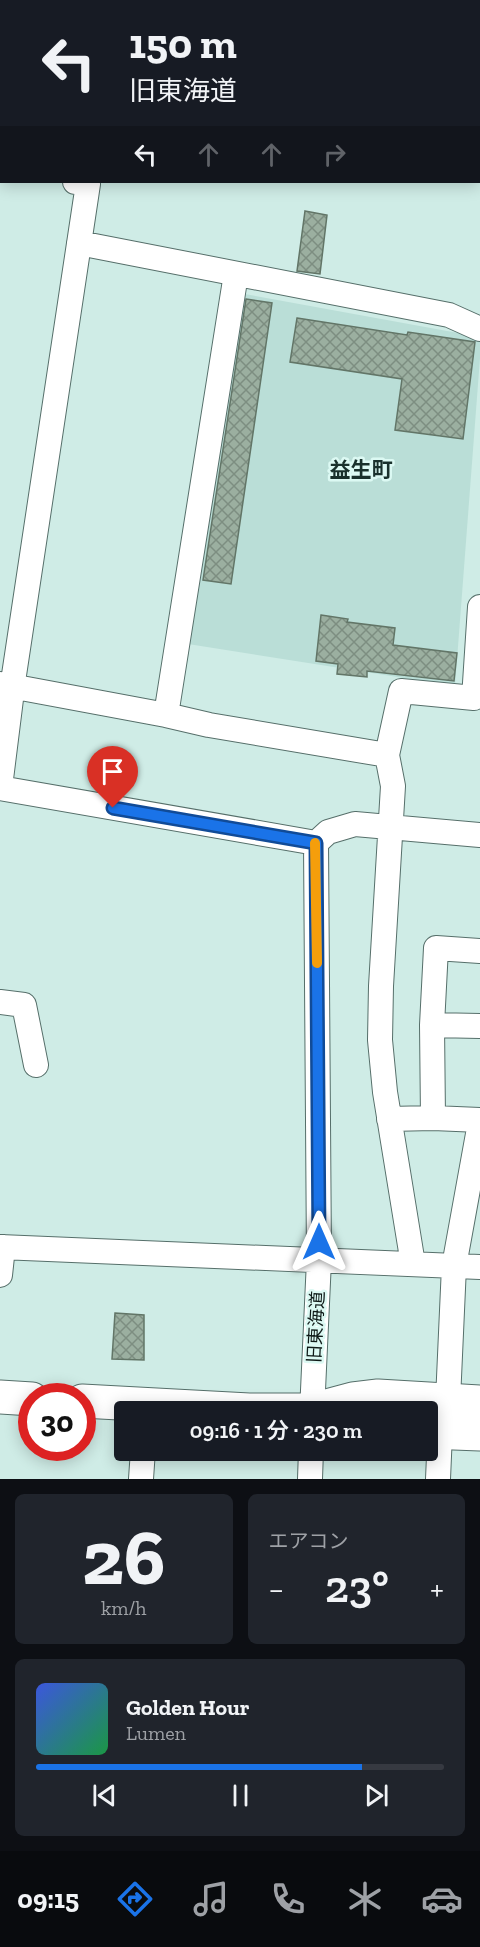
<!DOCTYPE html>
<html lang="ja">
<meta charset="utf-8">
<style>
body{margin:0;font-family:"Zilla Slab","Noto Sans JP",serif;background:#20242c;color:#f1f3f6;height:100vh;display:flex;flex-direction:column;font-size:22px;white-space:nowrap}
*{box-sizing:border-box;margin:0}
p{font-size:20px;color:#9ea1a6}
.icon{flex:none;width:33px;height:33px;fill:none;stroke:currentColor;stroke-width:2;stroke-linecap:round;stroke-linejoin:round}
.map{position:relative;height:1479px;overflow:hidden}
.side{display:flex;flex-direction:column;gap:15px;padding:15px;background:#0d0f14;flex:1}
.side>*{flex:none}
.top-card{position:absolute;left:0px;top:0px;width:480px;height:183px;box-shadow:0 3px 15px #0003;background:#171b24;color:#f1f3f6;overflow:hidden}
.speed{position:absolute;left:18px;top:1383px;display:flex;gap:12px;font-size:30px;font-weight:700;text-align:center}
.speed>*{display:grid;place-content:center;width:78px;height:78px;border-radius:50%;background:#171b24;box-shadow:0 3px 15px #0003;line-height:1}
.speed .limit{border:9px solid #d22;background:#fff;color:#111}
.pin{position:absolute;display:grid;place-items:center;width:51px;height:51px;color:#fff;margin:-62px -26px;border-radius:50% 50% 50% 0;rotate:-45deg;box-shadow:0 0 6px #0007}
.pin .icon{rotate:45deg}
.me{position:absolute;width:66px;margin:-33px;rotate:0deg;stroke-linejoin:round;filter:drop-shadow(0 0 4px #0008)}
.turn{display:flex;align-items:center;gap:21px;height:126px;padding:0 30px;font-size:27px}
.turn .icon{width:78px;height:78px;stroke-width:2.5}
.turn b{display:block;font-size:42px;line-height:51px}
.lanes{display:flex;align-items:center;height:57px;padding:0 30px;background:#0003;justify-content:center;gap:30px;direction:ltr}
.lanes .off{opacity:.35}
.big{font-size:45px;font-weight:600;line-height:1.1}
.side .tile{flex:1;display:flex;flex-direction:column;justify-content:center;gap:9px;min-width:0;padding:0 21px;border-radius:9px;background:#20242c}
.side .dial{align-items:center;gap:0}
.dial b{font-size:78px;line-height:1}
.song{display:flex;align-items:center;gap:18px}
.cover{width:72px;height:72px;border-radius:9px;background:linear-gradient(135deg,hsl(230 70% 55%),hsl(140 70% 35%))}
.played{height:6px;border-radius:3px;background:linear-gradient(90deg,#1a73e8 80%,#363941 80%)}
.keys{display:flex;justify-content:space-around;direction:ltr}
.heat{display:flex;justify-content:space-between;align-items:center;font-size:33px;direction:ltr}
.side .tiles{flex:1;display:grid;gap:15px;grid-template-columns:1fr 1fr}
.tile:last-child{grid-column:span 2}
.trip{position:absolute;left:114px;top:1401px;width:324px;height:60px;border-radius:6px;background:#171b24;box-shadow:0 3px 15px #0003;font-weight:600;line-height:60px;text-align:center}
.dock{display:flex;height:96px;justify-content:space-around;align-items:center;background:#090b0e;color:#9ea1a6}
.dock .icon{width:42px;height:42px}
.dock .on{color:#1a73e8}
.dock b{font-size:27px;color:#f1f3f6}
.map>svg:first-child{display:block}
.built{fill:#baded7}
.building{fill:url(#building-cross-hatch);stroke:#627567;stroke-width:1.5}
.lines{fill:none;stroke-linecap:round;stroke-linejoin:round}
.minor-casing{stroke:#566f6a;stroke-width:26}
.highway-casing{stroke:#566f6a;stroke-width:35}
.minor{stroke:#fff;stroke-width:24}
.highway{stroke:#fff;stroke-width:33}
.rail-casing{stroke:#3b4a47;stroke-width:7}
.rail{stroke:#dcf9f3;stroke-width:4.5;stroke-dasharray:14;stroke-linecap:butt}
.route-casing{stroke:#114b97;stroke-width:15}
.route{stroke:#1a73e8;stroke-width:10}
.slow{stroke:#f59e0b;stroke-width:10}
.labels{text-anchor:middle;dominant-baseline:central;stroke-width:5;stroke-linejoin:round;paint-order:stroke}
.street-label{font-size:18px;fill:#0f1a18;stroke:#dcf9f3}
.quarter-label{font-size:21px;font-weight:bold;fill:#19312c;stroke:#dcf9f3}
</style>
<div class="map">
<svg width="480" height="1479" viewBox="0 0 480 1479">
<defs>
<pattern id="building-cross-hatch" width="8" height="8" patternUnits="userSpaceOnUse" patternTransform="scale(1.5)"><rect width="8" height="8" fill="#9bafa0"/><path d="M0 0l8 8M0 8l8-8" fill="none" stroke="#7d8e81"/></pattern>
</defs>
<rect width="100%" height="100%" fill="#cfece6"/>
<path class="built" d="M 239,293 L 480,337 L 480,358 L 455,686 L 188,644 Z"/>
<path class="building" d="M 305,211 L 327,215 L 320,274 L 297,271 Z
M 246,299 L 272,303 L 231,584 L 203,580 Z
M 297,318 L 407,335 L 408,332 L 475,342 L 463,439 L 395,430 L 402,379 L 290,362 Z
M 321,615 L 348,619 L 347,622 L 395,628 L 393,645 L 457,653 L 454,681 L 367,671 L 367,677 L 337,674 L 338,664 L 316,661 Z
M 115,1313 L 144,1315 L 144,1360 L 112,1359 Z"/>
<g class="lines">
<defs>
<path id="minor" d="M 478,165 L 480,166
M 0,169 L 2,170
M 79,243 L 449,315 L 480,329
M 0,684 L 166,715 L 209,725 L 387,755 L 393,786 L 381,986 L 380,1040 L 385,1092 L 413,1264
M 166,715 L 236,274
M 387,755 L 401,691 L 474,698 L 480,607
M 0,787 L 14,675 L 88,184 L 75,182
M 0,788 L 316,843
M 316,843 L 328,832 L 355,824 L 480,835
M 480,951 L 436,948 L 432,1025 L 433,1118 L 480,1120
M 0,1002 L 24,1005 L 36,1065
M 432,1025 L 480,1026
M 389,1119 L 433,1118
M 0,1247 L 480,1267
M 0,1275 L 3,1247
M 448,1400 L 454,1266 L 480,1123
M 312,1412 L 319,1260 L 316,843
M 141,1479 L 143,1450
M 310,1479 L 311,1450
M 438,1479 L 440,1433"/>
<path id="highway" d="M 0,1397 L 32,1399
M 82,1401 L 249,1410 L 312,1410 L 353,1399 L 378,1396 L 480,1402
M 428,1432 L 480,1434"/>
</defs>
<use href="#minor" class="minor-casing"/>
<use href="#highway" class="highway-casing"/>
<use href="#minor" class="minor"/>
<use href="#highway" class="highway"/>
<defs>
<path id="rail" d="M 146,0 L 157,2
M 0,12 L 2,12
M 0,53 L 2,53
M 478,77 L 480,77
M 478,106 L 480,107
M 478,134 L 480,134"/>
</defs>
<use href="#rail" class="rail-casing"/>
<use href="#rail" class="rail"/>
</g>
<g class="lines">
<defs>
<path id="route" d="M 113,808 L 316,843 L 319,1242"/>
</defs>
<use href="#route" class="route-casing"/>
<use href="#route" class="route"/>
<path class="slow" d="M 315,843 L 317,963"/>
</g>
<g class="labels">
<g class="street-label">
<text transform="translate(316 1327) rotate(-87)">旧東海道</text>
</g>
<g class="quarter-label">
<text x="361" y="469">益生町</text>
</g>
</g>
</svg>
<div class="speed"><div class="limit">30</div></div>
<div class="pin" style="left:113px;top:808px;background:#d93025"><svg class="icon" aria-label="arrive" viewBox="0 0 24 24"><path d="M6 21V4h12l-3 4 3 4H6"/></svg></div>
<svg class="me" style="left:319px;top:1242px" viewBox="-20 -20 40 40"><path d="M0-17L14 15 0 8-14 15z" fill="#1a73e8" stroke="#fff" stroke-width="4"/></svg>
<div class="trip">09:16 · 1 分 · 230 m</div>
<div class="top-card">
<div class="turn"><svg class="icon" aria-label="left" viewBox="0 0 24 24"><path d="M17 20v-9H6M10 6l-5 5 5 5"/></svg><div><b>150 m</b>旧東海道</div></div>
<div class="lanes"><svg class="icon" aria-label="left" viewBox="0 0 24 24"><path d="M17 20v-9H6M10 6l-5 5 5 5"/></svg><svg class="icon off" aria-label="ahead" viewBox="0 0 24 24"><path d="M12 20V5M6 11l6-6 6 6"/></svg><svg class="icon off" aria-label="ahead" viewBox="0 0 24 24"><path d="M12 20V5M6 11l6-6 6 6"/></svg><svg class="icon off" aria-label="right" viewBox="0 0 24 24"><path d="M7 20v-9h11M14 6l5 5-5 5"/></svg></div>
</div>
</div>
<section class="side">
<div class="tiles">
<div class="tile dial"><b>26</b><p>km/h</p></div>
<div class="tile"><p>エアコン</p>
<div class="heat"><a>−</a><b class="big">23°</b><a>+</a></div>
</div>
<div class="tile">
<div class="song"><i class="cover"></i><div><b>Golden Hour</b><p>Lumen</p></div></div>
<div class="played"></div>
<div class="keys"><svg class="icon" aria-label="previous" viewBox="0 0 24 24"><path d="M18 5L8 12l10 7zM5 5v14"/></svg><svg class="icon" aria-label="pause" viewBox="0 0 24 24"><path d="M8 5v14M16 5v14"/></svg><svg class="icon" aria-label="next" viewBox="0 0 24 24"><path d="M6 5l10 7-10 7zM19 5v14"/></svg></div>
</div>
</div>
</section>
<nav class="dock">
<b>09:15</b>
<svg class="icon on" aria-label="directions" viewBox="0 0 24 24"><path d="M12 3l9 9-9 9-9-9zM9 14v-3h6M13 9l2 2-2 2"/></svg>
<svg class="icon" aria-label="music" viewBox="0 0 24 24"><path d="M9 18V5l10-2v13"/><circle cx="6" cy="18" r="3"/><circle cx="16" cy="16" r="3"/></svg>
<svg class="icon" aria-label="phone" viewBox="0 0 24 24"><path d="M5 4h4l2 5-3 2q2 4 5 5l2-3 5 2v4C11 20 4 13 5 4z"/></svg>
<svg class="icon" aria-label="climate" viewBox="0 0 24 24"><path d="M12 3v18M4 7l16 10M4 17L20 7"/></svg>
<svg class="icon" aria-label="car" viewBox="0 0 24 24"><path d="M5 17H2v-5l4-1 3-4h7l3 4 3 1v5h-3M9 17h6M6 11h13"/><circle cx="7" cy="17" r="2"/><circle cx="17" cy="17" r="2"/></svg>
</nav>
